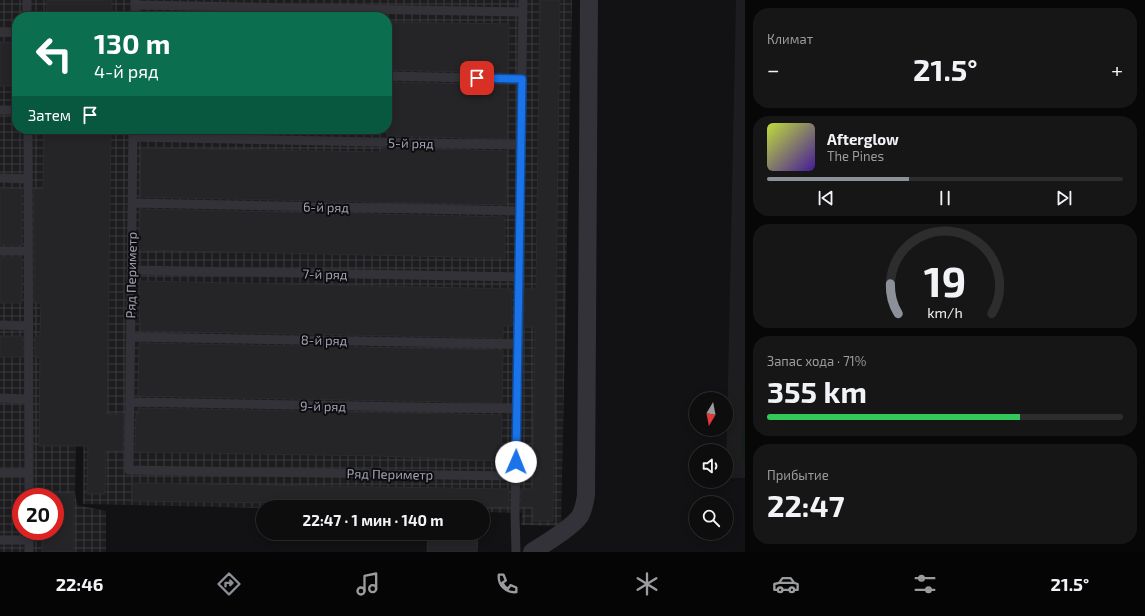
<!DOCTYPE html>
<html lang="ru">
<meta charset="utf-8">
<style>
body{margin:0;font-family:"Exo 2",sans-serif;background:#171617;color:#f1f3f6;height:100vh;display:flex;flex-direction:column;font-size:15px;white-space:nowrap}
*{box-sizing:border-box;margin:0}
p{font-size:13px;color:#9b9c9e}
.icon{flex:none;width:22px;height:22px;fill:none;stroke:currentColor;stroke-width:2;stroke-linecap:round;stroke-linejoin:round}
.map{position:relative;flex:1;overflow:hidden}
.details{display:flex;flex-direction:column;gap:8px;padding:8px;background:#080708;width:400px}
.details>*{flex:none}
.banner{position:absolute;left:12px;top:12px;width:380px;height:122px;border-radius:16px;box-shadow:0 2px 10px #0003,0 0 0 1px #2e2d2e;background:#0b6e4f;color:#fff;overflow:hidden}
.needle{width:26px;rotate:190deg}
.controls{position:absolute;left:689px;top:392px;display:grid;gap:8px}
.controls a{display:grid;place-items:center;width:44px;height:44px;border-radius:50%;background:#0e0d0e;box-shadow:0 2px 10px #0003,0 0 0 1px #2e2d2e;font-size:20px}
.speed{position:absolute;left:12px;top:488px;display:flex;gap:8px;font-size:20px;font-weight:700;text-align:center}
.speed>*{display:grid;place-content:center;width:52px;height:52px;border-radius:50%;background:#0e0d0e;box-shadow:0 2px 10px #0003,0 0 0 1px #2e2d2e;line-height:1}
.speed .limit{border:6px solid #d22;background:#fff;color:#111}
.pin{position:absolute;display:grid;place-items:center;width:34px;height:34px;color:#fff;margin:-17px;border-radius:8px;box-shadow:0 2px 6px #0006}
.me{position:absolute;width:44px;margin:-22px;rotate:1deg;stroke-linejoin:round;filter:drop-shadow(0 0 3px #0008)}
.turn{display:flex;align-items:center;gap:14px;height:84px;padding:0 16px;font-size:18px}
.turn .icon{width:52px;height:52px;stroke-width:2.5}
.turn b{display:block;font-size:28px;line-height:34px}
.then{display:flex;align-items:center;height:38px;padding:0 16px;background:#0003;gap:8px;font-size:15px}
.big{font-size:30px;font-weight:700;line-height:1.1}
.details .card{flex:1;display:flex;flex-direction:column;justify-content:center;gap:6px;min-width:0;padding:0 14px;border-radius:16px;background:#171617}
.details .dial{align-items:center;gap:0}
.dial svg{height:104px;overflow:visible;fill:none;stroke:#2e2d2e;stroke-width:7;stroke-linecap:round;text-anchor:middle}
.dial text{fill:#f1f3f6;stroke:none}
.song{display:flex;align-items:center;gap:12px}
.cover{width:48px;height:48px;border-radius:6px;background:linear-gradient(135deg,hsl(70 70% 55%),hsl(260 70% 35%))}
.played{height:4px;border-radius:2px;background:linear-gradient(90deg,#8c9099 40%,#2e2d2e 40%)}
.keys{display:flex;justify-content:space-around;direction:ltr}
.heat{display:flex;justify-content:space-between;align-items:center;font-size:22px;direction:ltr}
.charge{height:6px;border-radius:3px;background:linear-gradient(90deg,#34c759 71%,#2e2d2e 0)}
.trip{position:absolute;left:256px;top:500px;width:234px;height:40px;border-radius:20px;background:#0e0d0e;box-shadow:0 2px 10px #0003,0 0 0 1px #2e2d2e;font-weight:700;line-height:40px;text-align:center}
.tab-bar{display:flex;height:64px;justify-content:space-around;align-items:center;background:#060506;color:#9b9c9e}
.tab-bar .icon{width:28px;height:28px}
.tab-bar .active{color:#8c9099}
.tab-bar b{font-size:18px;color:#f1f3f6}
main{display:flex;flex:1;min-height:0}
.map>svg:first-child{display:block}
.built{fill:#1d1d20}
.industrial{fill:url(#industrial-grid);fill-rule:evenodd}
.pitch{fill:#171e19}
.building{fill:#252427;stroke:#2c2b2f}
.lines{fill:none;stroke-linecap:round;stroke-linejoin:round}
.service{stroke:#323238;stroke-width:9}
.minor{stroke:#323238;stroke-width:18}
.route-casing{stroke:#114b97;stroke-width:10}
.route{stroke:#1a73e8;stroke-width:7}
.labels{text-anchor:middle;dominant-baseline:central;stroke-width:4;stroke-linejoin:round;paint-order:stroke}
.street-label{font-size:13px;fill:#a1a4b5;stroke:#0d0c0e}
</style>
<main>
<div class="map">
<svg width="745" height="552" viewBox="0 0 745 552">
<defs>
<pattern id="industrial-grid" width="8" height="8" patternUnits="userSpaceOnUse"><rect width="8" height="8" fill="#1d1d20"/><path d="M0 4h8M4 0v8" fill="none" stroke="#3b3b3e"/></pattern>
</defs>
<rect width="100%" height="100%" fill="#121113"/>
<path class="built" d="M 736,0 L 745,0 L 745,478 L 726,478 Z"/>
<path class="industrial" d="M 0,0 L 79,0 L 79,17 L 17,17 L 17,129 L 79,129 L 75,492 L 77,505 L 106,511 L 106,552 L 0,552 ZM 21,497 L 55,497 L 55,531 L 21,531 Z
M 87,0 L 572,0 L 561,526 L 521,525 L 522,513 L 483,512 L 483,507 L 263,508 L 83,504 L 86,129 L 387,129 L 387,17 L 86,17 Z"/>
<path class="pitch" d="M 745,355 L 745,460 L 742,460 Z"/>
<path class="building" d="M 47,0 L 112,0 L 112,17 L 46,17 Z
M 540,0 L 560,0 L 553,521 L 533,521 L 533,507 L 521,507 L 521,489 L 532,489 L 533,473 L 535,327 L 524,327 L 524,289 L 536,289 Z
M 387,22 L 509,24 L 508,73 L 387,70 Z
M 0,42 L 17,43 L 17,86 L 0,86 Z
M 387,82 L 508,85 L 507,139 L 387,136 Z
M 44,129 L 111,129 L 107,414 L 124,414 L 123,451 L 106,451 L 105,494 L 87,494 L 88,446 L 39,446 L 40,357 L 35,357 L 35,336 L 40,336 L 41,303 L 34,303 L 34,189 L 43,189 Z
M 141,148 L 382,152 L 383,148 L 507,151 L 506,205 L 140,197 Z
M 0,188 L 22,189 L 22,245 L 0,245 Z
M 140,209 L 505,217 L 505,258 L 139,250 Z
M 0,257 L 22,257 L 22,303 L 0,303 Z
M 139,281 L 512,289 L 512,326 L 503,326 L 503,338 L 140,331 Z
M 0,336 L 23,336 L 23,357 L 0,357 Z
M 139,343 L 503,350 L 502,403 L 138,396 Z
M 138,408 L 502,415 L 501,461 L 380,456 L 135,452 L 136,414 L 138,414 Z
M 132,483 L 509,489 L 509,507 L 429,507 L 429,506 L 422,505 L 132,501 Z
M 55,493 L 74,493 L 74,552 L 42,552 L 42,531 L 55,531 Z
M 428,533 L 478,533 L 477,552 L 427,552 Z"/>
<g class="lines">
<path class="service" d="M 27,0 L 27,17
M 135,5 L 523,12
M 135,17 L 135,0
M 0,32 L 17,33
M 387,76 L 522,79
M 0,110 L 17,110
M 28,129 L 29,497
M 133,129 L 129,470 L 516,476
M 133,137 L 521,145
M 0,178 L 28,179
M 132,203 L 520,211
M 0,251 L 28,251
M 132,270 L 519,277
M 0,325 L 28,326
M 131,337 L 518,344
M 0,398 L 29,399
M 130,402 L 517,409
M 0,473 L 29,473
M 29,531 L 29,552
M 0,540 L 29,540
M 516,552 L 515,512 L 523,0"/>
<path class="minor" d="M 532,552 C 544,544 573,527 580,516 C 584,509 585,502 586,495 L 589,0"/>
</g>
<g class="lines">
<defs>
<path id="route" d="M 477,78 L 522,79 L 516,462"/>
</defs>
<use href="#route" class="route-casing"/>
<use href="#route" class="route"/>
</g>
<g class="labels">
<g class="street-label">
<text transform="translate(411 143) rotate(1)">5-й ряд</text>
<text transform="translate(326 207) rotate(1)">6-й ряд</text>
<text transform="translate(325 274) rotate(1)">7-й ряд</text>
<text transform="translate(131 275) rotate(-89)">Ряд Периметр</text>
<text transform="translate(324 340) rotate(1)">8-й ряд</text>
<text transform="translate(323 406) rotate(1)">9-й ряд</text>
<text transform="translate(390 474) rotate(1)">Ряд Периметр</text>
</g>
</g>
</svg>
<div class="controls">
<a><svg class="needle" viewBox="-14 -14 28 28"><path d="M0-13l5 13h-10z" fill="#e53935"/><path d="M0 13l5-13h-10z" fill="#9b9c9e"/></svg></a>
<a><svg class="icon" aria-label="sound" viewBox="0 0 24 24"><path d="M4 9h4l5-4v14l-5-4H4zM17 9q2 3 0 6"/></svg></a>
<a><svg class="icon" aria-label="search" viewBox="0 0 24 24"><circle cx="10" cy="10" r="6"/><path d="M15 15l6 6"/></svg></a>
</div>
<div class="speed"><div class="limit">20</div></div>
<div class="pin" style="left:477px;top:78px;background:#d93025"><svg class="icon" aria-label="arrive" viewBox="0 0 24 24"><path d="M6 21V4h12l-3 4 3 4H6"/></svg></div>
<svg class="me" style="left:516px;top:462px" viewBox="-20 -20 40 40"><circle r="19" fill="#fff"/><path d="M0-13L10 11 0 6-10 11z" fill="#1a73e8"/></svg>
<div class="trip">22:47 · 1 мин · 140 m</div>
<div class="banner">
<div class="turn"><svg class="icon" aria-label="left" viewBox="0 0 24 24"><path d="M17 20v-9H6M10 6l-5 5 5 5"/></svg><div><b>130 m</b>4-й ряд</div></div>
<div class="then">Затем<svg class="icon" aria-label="arrive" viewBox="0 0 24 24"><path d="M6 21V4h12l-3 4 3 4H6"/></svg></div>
</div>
</div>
<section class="details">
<div class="card"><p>Климат</p>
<div class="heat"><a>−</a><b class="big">21.5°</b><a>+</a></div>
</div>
<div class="card">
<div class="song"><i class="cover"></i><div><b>Afterglow</b><p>The Pines</p></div></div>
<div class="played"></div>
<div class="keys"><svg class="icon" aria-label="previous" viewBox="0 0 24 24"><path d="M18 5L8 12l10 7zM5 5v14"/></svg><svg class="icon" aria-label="pause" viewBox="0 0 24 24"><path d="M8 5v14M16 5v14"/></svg><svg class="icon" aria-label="next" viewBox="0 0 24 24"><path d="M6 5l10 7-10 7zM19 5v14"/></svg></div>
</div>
<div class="card dial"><svg viewBox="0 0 100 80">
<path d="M14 69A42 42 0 1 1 86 69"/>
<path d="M14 69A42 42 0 0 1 8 46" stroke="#8c9099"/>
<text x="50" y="56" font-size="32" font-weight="700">19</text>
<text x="50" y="72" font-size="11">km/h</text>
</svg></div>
<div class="card"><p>Запас хода · 71%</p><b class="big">355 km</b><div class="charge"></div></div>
<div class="card"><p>Прибытие</p><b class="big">22:47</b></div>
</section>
</main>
<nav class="tab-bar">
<b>22:46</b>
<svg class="icon active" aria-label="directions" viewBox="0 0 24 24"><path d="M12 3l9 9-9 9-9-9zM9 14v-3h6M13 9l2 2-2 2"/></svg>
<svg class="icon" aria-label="music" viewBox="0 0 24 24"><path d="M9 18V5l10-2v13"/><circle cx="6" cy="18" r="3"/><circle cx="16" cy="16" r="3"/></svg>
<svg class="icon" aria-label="phone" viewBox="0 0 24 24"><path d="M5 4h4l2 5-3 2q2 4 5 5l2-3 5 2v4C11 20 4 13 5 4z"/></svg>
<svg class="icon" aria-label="climate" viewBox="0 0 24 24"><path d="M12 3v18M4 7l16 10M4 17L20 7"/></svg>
<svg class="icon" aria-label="car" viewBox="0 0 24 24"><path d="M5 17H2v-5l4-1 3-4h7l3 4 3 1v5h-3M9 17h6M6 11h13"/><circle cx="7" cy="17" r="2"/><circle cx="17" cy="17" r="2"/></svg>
<svg class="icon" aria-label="filters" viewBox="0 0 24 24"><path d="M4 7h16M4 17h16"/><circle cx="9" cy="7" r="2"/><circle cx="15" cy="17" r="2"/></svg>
<b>21.5°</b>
</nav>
